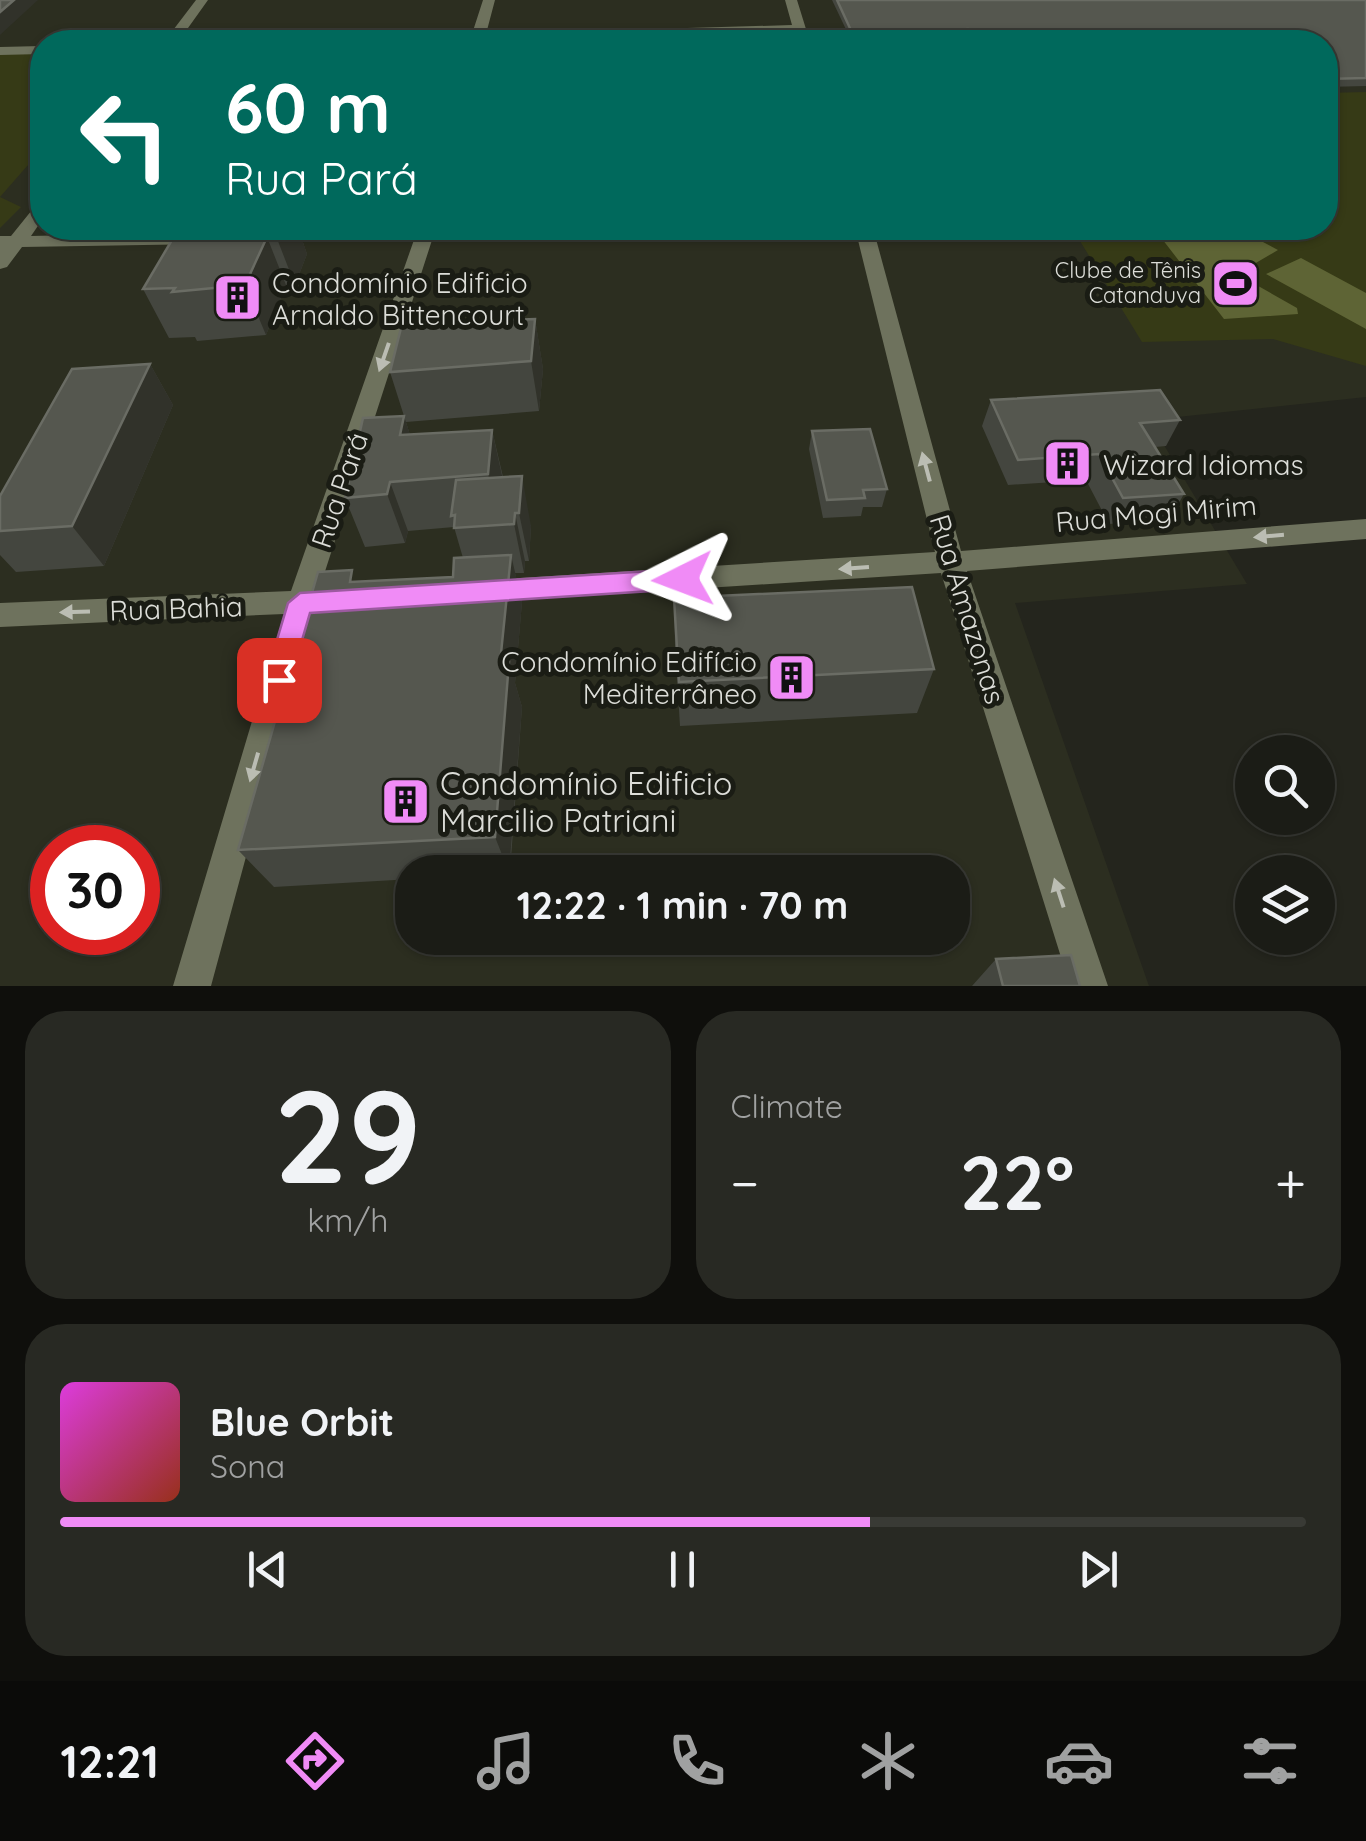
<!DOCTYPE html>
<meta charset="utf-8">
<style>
body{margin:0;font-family:Quicksand,sans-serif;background:#282923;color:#f1f3f6;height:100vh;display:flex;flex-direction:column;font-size:38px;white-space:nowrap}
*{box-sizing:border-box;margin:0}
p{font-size:32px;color:#a0a1a1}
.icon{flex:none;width:55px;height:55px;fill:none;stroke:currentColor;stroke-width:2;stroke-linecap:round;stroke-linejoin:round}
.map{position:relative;height:986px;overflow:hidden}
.details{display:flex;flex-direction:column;gap:25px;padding:25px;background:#0f0f0c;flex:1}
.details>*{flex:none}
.banner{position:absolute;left:30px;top:30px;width:1308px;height:210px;border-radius:40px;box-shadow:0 2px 8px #0004,0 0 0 2px #393a35;background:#00695c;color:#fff;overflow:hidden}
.buttons{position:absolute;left:1235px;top:735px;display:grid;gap:20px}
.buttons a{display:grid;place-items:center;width:100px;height:100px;border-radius:50%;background:#1b1c16;box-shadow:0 2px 8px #0004,0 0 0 2px #393a35;font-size:50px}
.speed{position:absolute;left:30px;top:825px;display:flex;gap:20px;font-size:50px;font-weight:700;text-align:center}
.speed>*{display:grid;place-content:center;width:130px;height:130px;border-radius:50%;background:#1b1c16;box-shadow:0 2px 8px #0004,0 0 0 2px #393a35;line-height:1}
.speed .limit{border:15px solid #d22;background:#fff;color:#111}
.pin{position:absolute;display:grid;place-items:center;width:85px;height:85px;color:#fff;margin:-42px;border-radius:20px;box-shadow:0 5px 15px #0006}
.me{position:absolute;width:110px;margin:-55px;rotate:267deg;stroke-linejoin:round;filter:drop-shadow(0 0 8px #0008)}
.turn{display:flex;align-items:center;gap:35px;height:210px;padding:0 30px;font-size:45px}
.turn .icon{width:130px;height:130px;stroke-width:2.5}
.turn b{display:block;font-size:70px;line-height:85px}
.big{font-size:75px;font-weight:700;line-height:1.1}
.details .card{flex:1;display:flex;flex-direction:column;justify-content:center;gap:15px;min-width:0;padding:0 35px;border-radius:40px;background:#282923}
.details .dial{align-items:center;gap:0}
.dial b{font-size:130px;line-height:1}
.song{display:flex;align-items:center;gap:30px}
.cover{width:120px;height:120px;border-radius:15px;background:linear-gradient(135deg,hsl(300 70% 55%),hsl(10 70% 35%))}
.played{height:10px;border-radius:5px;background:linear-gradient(90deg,#f08bf6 65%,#393a35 65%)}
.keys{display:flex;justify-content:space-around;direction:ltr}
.heat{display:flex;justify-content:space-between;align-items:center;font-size:55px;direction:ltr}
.details .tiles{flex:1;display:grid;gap:25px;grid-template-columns:1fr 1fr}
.card:last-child{grid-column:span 2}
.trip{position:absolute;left:395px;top:855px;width:575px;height:100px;border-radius:40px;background:#1b1c16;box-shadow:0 2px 8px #0004,0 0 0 2px #393a35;font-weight:700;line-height:100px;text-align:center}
.dock{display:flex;height:160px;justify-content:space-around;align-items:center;background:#0b0b09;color:#a0a1a1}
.dock .icon{width:70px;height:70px}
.dock .active{color:#f08bf6}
.dock b{font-size:45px;color:#f1f3f6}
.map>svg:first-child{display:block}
.built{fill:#2c2e20;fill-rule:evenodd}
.green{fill:#363a16}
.water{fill:#5e6435}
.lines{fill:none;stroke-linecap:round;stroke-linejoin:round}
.minor{fill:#6e725d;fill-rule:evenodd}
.wall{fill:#44463f}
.shaded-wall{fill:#31322a}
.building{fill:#55574f;stroke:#6a6c64;stroke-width:2.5}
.oneway{fill:#bbbdb3}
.route{fill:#f08bf6;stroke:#9c5aa0;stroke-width:2.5}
.labels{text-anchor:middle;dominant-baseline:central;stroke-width:10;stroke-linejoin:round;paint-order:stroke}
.far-poi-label{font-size:22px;fill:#dcddd8;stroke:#1a1c14;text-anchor:end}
.poi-label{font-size:28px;fill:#dcddd8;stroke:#1a1c14;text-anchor:start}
.street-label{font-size:28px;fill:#dcddd8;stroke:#1a1c14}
.near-poi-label{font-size:32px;fill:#dcddd8;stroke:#1a1c14;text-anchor:start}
</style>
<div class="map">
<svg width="1366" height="986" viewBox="0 0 1366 986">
<rect width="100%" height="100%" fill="#24251d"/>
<path class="built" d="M 0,0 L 1366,0 L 1366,397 L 1149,420 L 1247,584 L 1015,603 L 1149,986 L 0,986 ZM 42,42 L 1325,42 L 1325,228 L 42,228 ZM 52,848 L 138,848 L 138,932 L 52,932 ZM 412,872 L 952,872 L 952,938 L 412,938 Z"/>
<path class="green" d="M 0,51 L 42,51 L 42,149 L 0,197 L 21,207 L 0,228 Z
M 1366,92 L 1366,366 L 1273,339 L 1142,342 L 1072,228 L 1325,228 L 1325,93 Z"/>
<path class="water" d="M 1242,231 L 1278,250 L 1237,274 L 1297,308 L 1298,314 L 1224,319 L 1159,235 Z
M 1301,258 L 1366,293 L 1366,329 L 1266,274 Z"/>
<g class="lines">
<path class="minor" d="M 196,0 L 208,0 L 178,42 L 164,42 Z
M 483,0 L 495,0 L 486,34 L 792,25 L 785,0 L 797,0 L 810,42 L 796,42 L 794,33 L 484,42 L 341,42 L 348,38 L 472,34 Z
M 42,46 L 42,54 L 0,55 L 0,47 Z
M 42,204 L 42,220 L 31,236 L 205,232 L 214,238 L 205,244 L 22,247 L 7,267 L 0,269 L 0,236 L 11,236 L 36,205 Z
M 368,228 L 544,228 L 535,234 L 433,237 L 319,590 L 354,592 L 358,600 L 354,608 L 312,613 L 211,986 L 173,986 L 284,614 L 0,627 L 0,603 L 291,591 L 415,237 L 270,242 L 261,236 L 270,230 Z
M 855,228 L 873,228 L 961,551 L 1366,519 L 1366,539 L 967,571 L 1108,986 L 1070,986 L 941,573 L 488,602 L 478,599 L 474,591 L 478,583 L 488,580 L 935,552 Z"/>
</g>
<path class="wall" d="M 832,0 L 1366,0 L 1366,86 L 1325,87 L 1325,42 L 971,42 L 966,37 L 891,42 L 852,42 Z
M 179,228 L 298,228 L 307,254 L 295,285 L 286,285 L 266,335 L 197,341 L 195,337 L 169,338 L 143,289 Z
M 535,319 L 543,369 L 539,411 L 406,422 L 410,435 L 492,430 L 503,477 L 531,526 L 529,561 L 525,561 L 524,573 L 515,573 L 522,602 L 515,683 L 522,707 L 510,872 L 412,872 L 412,879 L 274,887 L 238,850 L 357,581 L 453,577 L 463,558 L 454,527 L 408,531 L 405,543 L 365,547 L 345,498 L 404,416 L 390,372 Z
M 150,364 L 173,405 L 104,566 L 16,572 L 0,555 L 0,496 Z
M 991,400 L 1180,420 L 1166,446 L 1155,447 L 1184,494 L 1169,520 L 1109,524 L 1086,480 L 1008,485 L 982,426 Z
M 812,431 L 887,489 L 882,507 L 863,507 L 861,516 L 823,518 L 809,449 Z
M 674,598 L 934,669 L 917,713 L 680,726 L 675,645 Z
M 996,959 L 1003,986 L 972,986 Z"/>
<path class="shaded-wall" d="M 14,0 L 38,0 L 0,35 L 0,12 Z
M 344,30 L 347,42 L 337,42 Z
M 280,228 L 298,228 L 307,254 L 295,285 L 276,236 Z
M 267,237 L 286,285 L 266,335 L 245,285 Z
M 535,319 L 543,369 L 539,411 L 531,361 Z
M 150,364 L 173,405 L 104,566 L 72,526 Z
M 404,416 L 420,466 L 400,435 Z
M 492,430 L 503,480 L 499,523 L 488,474 Z
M 522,476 L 531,526 L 529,561 L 519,513 Z
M 390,482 L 408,531 L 405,543 L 387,494 Z
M 515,513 L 525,561 L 524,573 L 514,524 Z
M 511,555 L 522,602 L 515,683 L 522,707 L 509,872 L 495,837 L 500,663 Z"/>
<path class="building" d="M 0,0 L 14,0 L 0,12 Z
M 837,0 L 1366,0 L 1366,78 L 1325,79 L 1325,42 L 979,42 L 968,29 L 854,37 Z
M 344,30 L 337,42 L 157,42 L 159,39 Z
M 179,228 L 280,228 L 276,236 L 267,237 L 245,285 L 172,292 L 175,288 L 143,289 Z
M 535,319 L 531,361 L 390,372 L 402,324 Z
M 150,364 L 72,526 L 0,531 L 0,496 L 72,369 Z
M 1160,390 L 1180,420 L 1140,423 L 1184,494 L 1123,498 L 1099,454 L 1018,460 L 991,400 Z
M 404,416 L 400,435 L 492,430 L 488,474 L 390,482 L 387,494 L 345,498 L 363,418 Z
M 870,429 L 887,489 L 863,490 L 865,498 L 827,500 L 812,431 Z
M 522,476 L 519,513 L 515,513 L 514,524 L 454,528 L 455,515 L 451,516 L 456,480 Z
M 511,555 L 500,663 L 509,662 L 495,837 L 238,850 L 318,572 L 352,570 L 350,582 L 453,577 L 454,558 Z
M 912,587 L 934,669 L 679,682 L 674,598 Z
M 1071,955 L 1080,986 L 1003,986 L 996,959 Z"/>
<defs><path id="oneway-solid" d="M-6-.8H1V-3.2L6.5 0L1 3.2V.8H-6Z" transform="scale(2.5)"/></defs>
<g class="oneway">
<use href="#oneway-solid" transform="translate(384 357) rotate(109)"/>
<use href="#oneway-solid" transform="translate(926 467) rotate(-105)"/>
<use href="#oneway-solid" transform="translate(1269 536) rotate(175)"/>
<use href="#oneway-solid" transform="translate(854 568) rotate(176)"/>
<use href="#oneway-solid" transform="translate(75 612) rotate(178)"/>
<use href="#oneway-solid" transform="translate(254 767) rotate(106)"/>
<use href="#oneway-solid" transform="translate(1059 893) rotate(-108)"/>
</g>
<path class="route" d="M 683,569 L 695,579 L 683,589 L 310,613 L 288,688 L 279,691 L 269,688 L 265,680 L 288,603 L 300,593 Z"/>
<defs>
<symbol id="stadium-square" viewBox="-11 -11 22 22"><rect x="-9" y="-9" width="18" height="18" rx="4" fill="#f08bf6" stroke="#1a1c14"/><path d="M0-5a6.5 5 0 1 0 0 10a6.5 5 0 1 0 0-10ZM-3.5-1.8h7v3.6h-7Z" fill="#111"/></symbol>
<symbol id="building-square" viewBox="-11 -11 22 22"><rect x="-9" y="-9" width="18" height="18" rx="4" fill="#f08bf6" stroke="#1a1c14"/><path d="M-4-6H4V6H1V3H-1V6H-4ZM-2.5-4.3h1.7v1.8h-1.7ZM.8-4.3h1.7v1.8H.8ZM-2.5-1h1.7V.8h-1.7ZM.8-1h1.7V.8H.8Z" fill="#111"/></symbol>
</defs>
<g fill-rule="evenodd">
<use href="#stadium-square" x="1208" y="256" width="55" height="55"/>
<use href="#building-square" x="210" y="270" width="55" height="55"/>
<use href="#building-square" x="1040" y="436" width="55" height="55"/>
<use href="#building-square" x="764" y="650" width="55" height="55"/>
<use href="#building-square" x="378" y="774" width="55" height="55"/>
</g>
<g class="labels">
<g class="far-poi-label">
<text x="1201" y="270">Clube de Tênis<tspan x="1201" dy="25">Catanduva</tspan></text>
</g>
<g class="poi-label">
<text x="272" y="282">Condomínio Edificio<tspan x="272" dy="32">Arnaldo Bittencourt</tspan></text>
<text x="1103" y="464">Wizard Idiomas</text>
<text x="757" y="661" text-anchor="end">Condomínio Edifício<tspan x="757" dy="32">Mediterrâneo</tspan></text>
</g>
<g class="street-label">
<text transform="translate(339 490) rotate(-71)">Rua Pará</text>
<text transform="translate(1156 513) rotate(-5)">Rua Mogi Mirim</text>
<text transform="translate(176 608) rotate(-2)">Rua Bahia</text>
<text transform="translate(968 609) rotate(73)">Rua Amazonas</text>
</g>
<g class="near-poi-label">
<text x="440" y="783">Condomínio Edificio<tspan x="440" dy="37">Marcilio Patriani</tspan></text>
</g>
</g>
</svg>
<div class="buttons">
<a><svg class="icon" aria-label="search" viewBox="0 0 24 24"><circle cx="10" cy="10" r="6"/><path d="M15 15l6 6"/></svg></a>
<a><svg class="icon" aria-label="layers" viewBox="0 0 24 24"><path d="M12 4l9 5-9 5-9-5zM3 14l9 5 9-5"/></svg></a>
</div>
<div class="speed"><div class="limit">30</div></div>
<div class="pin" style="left:279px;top:680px;background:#d93025"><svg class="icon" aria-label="arrive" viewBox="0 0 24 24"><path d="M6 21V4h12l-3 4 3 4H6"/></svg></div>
<svg class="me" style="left:683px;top:579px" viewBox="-20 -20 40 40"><path d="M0-17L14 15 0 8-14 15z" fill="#f08bf6" stroke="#fff" stroke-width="4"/></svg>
<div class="trip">12:22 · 1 min · 70 m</div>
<div class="banner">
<div class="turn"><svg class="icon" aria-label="left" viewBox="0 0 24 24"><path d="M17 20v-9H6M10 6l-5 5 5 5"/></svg><div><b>60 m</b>Rua Pará</div></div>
</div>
</div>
<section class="details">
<div class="tiles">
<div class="card dial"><b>29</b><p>km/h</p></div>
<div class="card"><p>Climate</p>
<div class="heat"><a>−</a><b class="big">22°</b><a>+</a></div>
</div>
<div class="card">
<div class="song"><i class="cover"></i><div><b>Blue Orbit</b><p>Sona</p></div></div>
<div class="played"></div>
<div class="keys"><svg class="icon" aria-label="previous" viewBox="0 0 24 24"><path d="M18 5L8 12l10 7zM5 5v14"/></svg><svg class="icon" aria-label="pause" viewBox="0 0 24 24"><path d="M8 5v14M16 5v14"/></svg><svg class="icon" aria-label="next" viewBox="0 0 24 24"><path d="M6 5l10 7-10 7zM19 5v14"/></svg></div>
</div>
</div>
</section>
<nav class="dock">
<b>12:21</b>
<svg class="icon active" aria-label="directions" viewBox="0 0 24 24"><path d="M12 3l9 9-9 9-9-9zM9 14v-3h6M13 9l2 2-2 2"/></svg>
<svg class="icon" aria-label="music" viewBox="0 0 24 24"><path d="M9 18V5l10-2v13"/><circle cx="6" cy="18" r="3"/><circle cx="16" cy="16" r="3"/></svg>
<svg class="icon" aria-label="phone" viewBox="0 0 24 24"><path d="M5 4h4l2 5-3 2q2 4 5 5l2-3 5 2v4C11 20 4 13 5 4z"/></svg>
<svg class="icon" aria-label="climate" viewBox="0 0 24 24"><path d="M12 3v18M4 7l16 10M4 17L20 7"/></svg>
<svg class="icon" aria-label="car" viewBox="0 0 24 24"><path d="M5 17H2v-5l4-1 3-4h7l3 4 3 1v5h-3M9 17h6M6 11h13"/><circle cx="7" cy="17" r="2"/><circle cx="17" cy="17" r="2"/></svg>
<svg class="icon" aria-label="filters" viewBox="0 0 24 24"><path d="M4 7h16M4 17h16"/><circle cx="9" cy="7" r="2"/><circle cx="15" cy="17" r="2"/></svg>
</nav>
